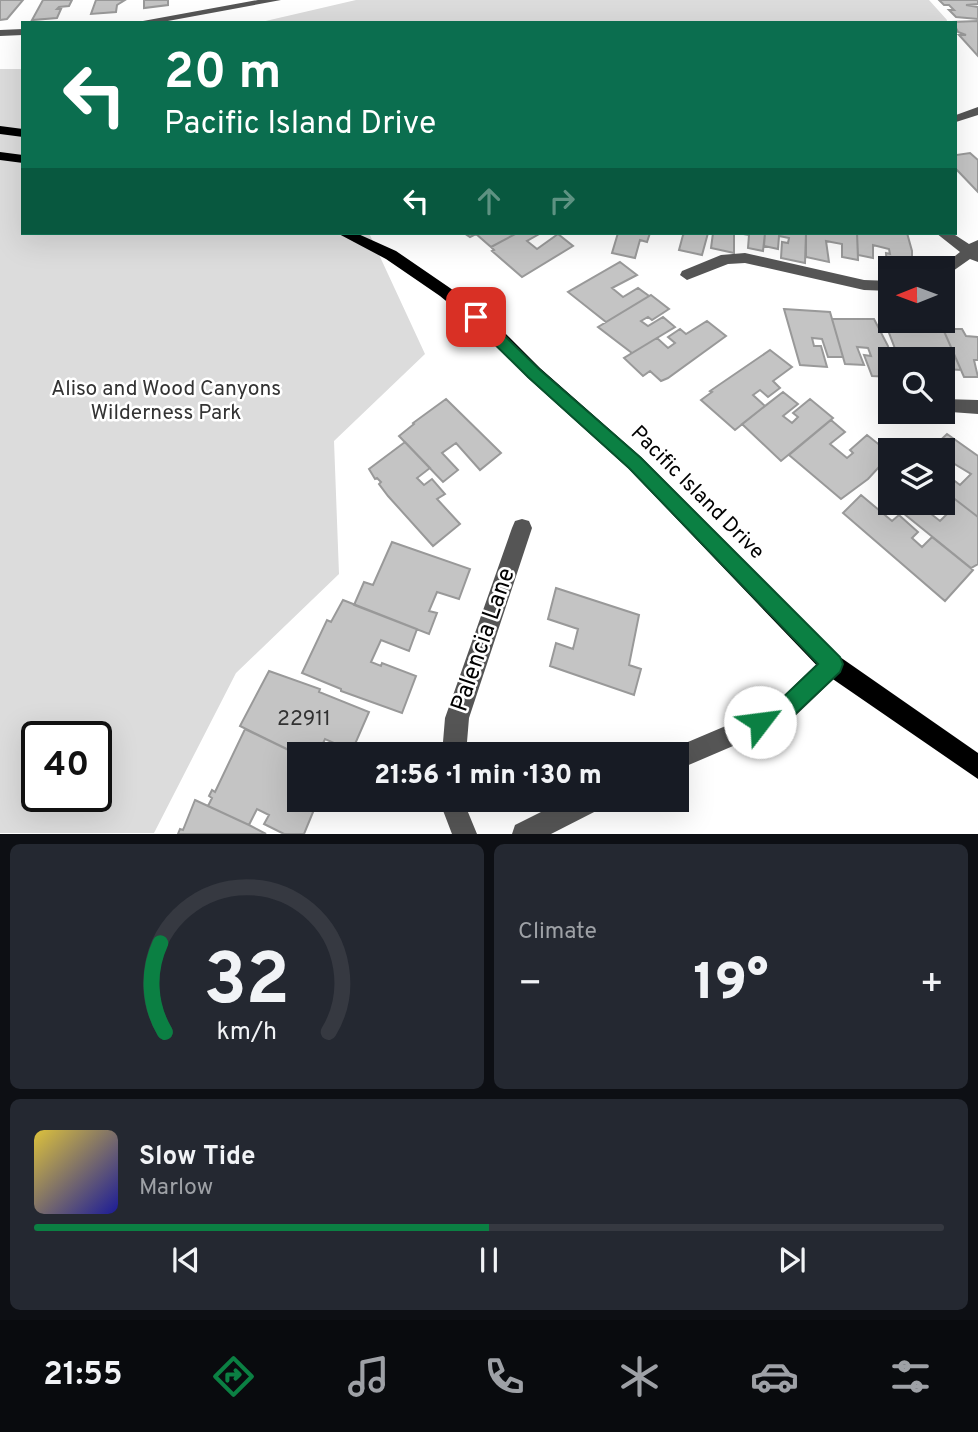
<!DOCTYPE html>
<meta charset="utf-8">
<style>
body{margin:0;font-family:Overpass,sans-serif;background:#242831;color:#f1f3f6;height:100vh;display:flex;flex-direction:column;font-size:26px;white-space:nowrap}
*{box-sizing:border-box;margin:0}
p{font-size:23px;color:#9ea1a6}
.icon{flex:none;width:38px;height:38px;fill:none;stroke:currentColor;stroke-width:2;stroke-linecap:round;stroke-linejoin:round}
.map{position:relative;height:834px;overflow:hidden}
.sheet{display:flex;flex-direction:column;gap:10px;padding:10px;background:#0d0f14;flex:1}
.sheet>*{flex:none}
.top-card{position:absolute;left:21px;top:21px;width:936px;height:214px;border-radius:0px;box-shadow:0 7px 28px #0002;background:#0b6e4f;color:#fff;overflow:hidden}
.needle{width:46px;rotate:269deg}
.fabs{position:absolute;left:878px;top:256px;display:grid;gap:14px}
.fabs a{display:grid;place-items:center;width:77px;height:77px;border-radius:0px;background:#171b24;box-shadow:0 7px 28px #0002;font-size:35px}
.speed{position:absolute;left:21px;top:721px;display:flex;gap:14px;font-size:35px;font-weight:700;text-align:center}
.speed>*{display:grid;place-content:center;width:91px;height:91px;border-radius:50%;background:#171b24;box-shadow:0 7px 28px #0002;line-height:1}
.speed .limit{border:4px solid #111;border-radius:10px;background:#fff;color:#111}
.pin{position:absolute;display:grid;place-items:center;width:60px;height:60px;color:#fff;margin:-30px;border-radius:14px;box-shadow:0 4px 10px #0006}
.me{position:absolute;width:77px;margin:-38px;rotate:60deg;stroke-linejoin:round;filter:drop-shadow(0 0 5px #0008)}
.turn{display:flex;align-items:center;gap:24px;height:147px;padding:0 28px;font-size:32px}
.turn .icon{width:91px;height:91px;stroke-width:2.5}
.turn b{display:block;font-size:49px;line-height:60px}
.lanes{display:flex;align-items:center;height:66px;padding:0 28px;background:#0003;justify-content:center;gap:35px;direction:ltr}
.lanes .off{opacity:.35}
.big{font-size:52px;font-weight:800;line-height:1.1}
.sheet .card{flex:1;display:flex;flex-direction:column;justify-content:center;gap:10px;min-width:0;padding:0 24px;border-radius:10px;background:#242831}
.sheet .dial{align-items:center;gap:0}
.dial svg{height:182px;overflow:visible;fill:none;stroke:#363941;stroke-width:7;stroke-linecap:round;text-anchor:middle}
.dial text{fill:#f1f3f6;stroke:none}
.song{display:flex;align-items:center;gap:21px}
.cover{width:84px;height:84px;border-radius:10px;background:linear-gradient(135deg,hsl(50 70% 55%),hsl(240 70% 35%))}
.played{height:7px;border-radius:4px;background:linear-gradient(90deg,#0b8043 50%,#363941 50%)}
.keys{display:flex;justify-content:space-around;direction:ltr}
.heat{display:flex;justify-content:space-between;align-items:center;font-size:38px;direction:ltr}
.sheet .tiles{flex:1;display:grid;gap:10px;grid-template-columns:1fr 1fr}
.card:last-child{grid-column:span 2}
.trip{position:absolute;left:287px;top:742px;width:402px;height:70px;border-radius:0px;background:#171b24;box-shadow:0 7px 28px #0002;font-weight:800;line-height:70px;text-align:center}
.tabs{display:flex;height:112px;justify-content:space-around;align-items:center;background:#090b0e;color:#9ea1a6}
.tabs .icon{width:49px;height:49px}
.tabs .selected{color:#0b8043}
.tabs b{font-size:32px;color:#f1f3f6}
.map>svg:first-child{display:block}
.green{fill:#dcdcdc;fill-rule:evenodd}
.building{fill:#c4c4c4;stroke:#999;stroke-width:2}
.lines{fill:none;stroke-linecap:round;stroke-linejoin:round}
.minor{fill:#555;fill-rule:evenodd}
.major{fill:#000;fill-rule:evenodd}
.route{fill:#0b8043;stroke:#07532c;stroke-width:2}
.labels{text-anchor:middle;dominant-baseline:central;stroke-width:5;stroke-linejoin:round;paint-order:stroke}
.park-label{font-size:21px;fill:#333;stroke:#fff}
.street-label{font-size:21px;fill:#000;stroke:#fff}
.near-number-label{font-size:21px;fill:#313131}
.near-street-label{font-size:24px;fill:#000;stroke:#fff}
</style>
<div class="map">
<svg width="978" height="834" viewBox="0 0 978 834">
<rect width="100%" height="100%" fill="#fff"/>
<path class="green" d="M 356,0 L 929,0 L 947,20 L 946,23 L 257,23 Z
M 0,69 L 23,69 L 23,233 L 369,233 L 425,354 L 334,441 L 339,574 L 236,673 L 154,833 L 0,833 ZM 37,737 L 96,737 L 96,796 L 37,796 Z"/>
<path class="building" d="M 0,0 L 23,0 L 7,19 L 0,20 Z
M 43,0 L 72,0 L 69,6 L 59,7 L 57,9 L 61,9 L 57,18 L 32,20 Z
M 96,0 L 125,0 L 117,5 L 116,12 L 91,14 Z
M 144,0 L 168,0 L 168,5 L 144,8 Z
M 939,0 L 978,0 L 978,4 L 966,5 L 978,7 L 978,19 L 956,17 L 949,10 L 954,10 L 949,5 L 944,5 Z
M 978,21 L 978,56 L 959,35 L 966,35 L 958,32 L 953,22 Z
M 970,153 L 978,160 L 978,192 L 956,169 L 956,155 Z
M 464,233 L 517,233 L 491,247 L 476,234 L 470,237 Z
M 517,233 L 541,233 L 527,241 L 537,249 L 558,234 L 573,246 L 522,277 L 492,251 L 494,250 L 491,247 Z
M 618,233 L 650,233 L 647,242 L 640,240 L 635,258 L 612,253 Z
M 686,233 L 708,233 L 702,255 L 679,250 L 683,235 Z
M 713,233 L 734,233 L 734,253 L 711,248 Z
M 738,233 L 765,233 L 763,251 L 748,248 L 749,235 Z
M 765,233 L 806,233 L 805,263 L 781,258 L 782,242 L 788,243 L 789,238 L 779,236 L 778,249 L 764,246 Z
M 806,233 L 857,233 L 858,260 L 842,257 L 842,244 L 826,241 L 829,262 L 806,257 Z
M 857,233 L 907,233 L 912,251 L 912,268 L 887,269 L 886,253 L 890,254 L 889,249 L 873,245 L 873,258 L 858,255 Z
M 620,262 L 637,275 L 612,288 L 623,297 L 638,288 L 649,296 L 606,322 L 568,292 Z
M 651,295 L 669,309 L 652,320 L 648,317 L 641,321 L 648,326 L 663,317 L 675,327 L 657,338 L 632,353 L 598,327 Z
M 784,309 L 830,312 L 843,357 L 828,357 L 822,339 L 812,338 L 814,346 L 821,346 L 827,367 L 800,365 Z
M 832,319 L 874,319 L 888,346 L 891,359 L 891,377 L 872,376 L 864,355 L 871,356 L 868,348 L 857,347 L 864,365 L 845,364 Z
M 707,321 L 726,336 L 668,378 L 661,381 L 650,371 L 643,376 L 624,358 L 657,338 L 668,348 L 675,343 L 668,337 L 680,329 L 686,334 Z
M 921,321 L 940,322 L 961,370 L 944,369 L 943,359 L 939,359 L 936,351 L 919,350 L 925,359 L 899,359 L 886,325 L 923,327 Z
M 943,329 L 962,329 L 966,336 L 978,337 L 978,360 L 974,360 L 978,377 L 964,377 Z
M 770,350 L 792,367 L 773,381 L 780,388 L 768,397 L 760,390 L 753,395 L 765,406 L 735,430 L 701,400 L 712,392 L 710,391 Z
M 783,392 L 798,404 L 783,416 L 792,423 L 798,417 L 793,413 L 810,399 L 833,418 L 781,461 L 742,424 Z
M 446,399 L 501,453 L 480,470 L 456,443 L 442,453 L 458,470 L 443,482 L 399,436 L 414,424 L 413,423 Z
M 831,420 L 845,432 L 830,444 L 847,458 L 853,453 L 850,450 L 867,435 L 891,454 L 868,479 L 841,499 L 789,455 Z
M 947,434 L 978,456 L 978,517 L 943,490 L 943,472 L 960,485 L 971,474 L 943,457 L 943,450 L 932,448 Z
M 405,442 L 430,468 L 417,478 L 424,485 L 432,479 L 445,494 L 437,499 L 460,524 L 433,546 L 388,496 L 379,484 L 381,482 L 377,478 L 375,479 L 369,469 Z
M 943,490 L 978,517 L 978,564 L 971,568 L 903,513 L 916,502 L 940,521 L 946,515 L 935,507 L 931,510 L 921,502 L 943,502 Z
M 861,495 L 892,521 L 899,515 L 918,532 L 912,538 L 922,547 L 932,537 L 973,570 L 945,601 L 843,513 Z
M 392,542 L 470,569 L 459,599 L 437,592 L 429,611 L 437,613 L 429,634 L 354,605 L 364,582 L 373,585 Z
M 556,588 L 639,615 L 629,665 L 641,669 L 634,695 L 550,666 L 556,643 L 573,649 L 578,629 L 548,619 Z
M 343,600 L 417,629 L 409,651 L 381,640 L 371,662 L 381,666 L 382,663 L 416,676 L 402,713 L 341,691 L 341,689 L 302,673 L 327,620 L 331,622 Z
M 269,671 L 320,689 L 319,692 L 369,712 L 352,751 L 325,739 L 318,754 L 299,755 L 240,726 Z
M 245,729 L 299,755 L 299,800 L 318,800 L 304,834 L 284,834 L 264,824 L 269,815 L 257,809 L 249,825 L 208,806 L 212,798 L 209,796 L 212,790 L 215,792 Z
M 195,800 L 249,825 L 266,834 L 178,834 L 180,829 L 183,830 Z"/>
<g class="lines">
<path class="minor" d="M 258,0 L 281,0 L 157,23 L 132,23 Z
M 23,29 L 23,35 L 0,36 L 0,30 Z
M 978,107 L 978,115 L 956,122 L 956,115 Z
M 936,233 L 952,233 L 969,244 L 978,240 L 978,262 L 970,259 L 943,278 L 943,268 L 940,268 L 960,252 Z
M 745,253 L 864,280 L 891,281 L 891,291 L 864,290 L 745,263 L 728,264 L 687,280 L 680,275 L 682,271 L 721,255 Z
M 943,399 L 978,400 L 978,414 L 937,411 L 943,411 Z
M 522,519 L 529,521 L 532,528 L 469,718 L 466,754 L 442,754 L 445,718 L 512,528 L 515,521 Z
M 832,654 L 840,657 L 843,665 L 840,673 L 789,722 L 677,770 L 677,754 L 667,754 L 669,750 L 773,706 L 824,657 Z
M 439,800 L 463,800 L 477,834 L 452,834 Z
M 565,800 L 603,800 L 600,809 L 551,834 L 512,834 L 515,825 Z"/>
<path class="major" d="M 0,126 L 23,129 L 23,137 L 0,134 Z
M 0,152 L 23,155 L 23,163 L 0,160 Z
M 337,233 L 356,233 L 396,251 L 450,288 L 497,325 L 540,368 L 641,457 L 840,657 L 978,753 L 978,779 L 824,673 L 629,469 L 528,378 L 485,333 L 440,296 L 386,259 Z"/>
</g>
<path class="route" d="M 476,311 L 481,313 L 539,369 L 641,458 L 840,657 L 843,664 L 840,672 L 788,721 L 760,733 L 753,730 L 750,722 L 753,715 L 774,706 L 818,664 L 629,468 L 528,377 L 471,321 L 471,313 Z"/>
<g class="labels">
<g class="park-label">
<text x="166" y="389">Aliso and Wood Canyons<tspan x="166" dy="24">Wilderness Park</tspan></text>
</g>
<g class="street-label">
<text transform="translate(697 493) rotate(45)">Pacific Island Drive</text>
</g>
<g class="near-number-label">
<text x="304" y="719">22911</text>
</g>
<g class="near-street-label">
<text transform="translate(484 640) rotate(-71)">Palencia Lane</text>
</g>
</g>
</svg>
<div class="fabs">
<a><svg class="needle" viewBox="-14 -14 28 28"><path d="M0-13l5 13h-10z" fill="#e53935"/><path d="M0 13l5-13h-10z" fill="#9ea1a6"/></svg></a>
<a><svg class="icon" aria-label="search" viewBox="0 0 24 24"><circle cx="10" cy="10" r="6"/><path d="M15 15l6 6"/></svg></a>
<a><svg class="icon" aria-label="layers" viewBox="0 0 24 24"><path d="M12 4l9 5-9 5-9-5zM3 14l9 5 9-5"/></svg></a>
</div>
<div class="speed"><div class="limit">40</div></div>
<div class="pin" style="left:476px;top:317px;background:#d93025"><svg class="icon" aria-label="arrive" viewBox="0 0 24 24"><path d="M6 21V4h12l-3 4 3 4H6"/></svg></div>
<svg class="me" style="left:760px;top:722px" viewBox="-20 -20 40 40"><circle r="19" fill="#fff"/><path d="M0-13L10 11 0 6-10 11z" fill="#0b8043"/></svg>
<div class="trip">21:56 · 1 min · 130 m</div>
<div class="top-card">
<div class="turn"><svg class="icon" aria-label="left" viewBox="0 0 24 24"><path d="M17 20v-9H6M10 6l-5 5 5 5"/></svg><div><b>20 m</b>Pacific Island Drive</div></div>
<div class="lanes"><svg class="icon" aria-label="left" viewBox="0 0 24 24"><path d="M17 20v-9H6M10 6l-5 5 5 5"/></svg><svg class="icon off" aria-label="ahead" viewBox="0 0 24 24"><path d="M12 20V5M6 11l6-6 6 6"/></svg><svg class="icon off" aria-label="right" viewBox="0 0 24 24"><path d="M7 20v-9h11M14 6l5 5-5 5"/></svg></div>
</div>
</div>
<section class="sheet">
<div class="tiles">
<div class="card dial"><svg viewBox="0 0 100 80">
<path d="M14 69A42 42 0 1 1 86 69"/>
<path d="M14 69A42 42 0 0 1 12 30" stroke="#0b8043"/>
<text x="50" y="56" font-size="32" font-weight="700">32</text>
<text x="50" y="72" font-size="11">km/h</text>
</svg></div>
<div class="card"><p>Climate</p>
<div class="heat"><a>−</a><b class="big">19°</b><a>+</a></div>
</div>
<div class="card">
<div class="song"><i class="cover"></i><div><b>Slow Tide</b><p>Marlow</p></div></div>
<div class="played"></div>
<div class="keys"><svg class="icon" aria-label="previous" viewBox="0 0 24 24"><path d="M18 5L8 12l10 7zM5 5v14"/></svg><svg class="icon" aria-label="pause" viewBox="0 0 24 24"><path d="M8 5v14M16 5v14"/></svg><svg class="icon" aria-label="next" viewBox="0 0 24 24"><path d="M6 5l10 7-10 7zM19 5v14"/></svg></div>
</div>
</div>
</section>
<nav class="tabs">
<b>21:55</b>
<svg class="icon selected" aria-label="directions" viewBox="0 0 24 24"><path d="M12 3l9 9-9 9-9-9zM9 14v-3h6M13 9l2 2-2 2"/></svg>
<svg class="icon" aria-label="music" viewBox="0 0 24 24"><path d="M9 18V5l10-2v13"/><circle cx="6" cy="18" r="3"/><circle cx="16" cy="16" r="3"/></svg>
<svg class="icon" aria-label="phone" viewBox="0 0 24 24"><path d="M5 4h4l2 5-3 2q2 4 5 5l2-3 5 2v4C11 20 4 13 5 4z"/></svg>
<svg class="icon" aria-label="climate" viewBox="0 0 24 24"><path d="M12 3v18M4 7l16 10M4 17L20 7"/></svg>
<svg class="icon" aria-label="car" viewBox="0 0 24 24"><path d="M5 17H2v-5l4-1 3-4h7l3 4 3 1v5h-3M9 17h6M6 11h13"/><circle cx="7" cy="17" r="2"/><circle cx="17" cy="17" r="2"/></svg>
<svg class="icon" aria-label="filters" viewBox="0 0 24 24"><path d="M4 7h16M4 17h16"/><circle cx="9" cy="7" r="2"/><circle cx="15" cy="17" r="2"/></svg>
</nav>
